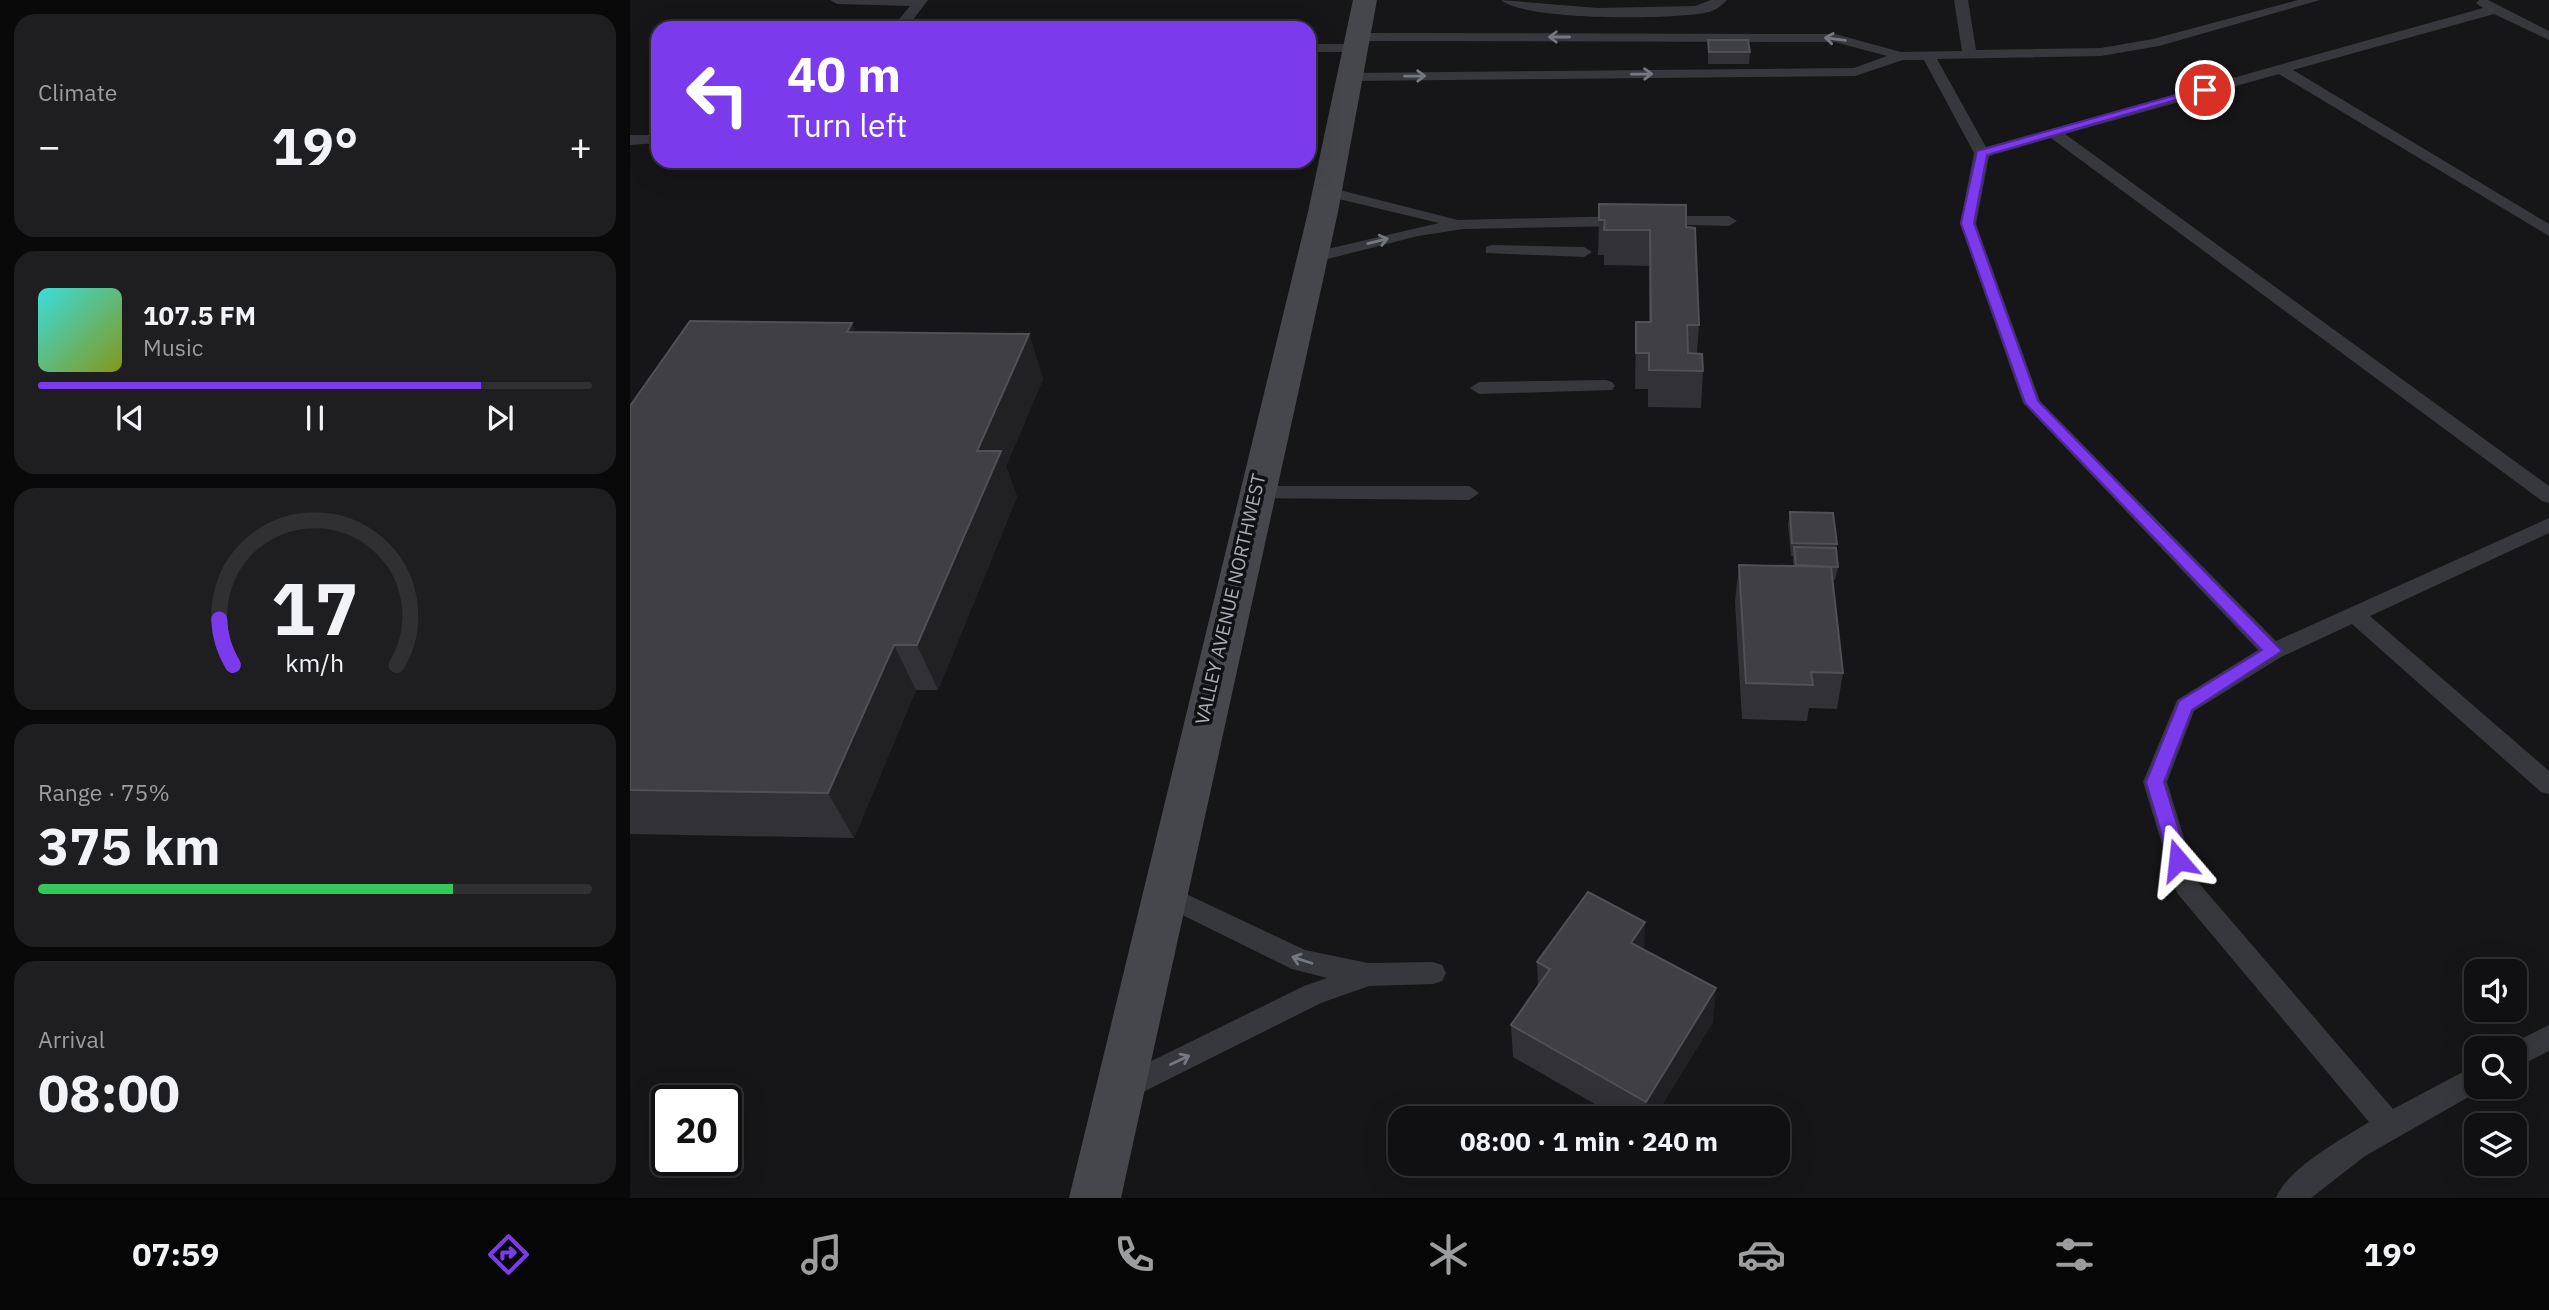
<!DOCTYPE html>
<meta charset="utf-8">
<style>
body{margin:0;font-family:"IBM Plex Sans",sans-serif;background:#1e1e20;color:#f1f3f6;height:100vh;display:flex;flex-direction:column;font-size:26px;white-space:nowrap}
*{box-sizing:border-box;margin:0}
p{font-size:23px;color:#9c9d9f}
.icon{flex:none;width:38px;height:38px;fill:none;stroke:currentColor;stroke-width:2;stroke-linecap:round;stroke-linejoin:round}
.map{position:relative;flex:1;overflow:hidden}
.panel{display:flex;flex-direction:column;gap:14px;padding:14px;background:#09090a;width:630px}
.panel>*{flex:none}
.banner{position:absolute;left:21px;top:21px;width:665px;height:147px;border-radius:21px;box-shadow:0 7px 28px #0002,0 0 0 2px #303032;background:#7c3aed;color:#fff;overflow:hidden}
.tools{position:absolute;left:1834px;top:959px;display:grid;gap:14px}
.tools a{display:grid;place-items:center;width:63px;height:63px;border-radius:14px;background:#101012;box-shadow:0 7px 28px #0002,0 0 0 2px #303032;font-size:35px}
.speed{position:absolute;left:21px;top:1085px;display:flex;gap:14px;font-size:35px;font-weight:700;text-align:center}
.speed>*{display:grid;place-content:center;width:91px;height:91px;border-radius:50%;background:#101012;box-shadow:0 7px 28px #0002,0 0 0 2px #303032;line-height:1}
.speed .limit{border:4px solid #111;border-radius:10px;background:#fff;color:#111}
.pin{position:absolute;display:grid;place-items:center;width:60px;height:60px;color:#fff;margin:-30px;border:4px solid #fff;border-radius:50%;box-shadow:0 2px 7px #0007}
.me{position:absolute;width:77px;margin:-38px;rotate:343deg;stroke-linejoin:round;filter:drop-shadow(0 0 5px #0008)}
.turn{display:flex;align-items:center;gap:24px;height:147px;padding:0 21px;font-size:32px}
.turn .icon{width:91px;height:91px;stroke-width:2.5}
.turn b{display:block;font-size:49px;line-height:60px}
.big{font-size:52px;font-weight:700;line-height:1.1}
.panel .tile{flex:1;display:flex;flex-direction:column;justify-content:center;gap:10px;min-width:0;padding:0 24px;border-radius:21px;background:#1e1e20}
.panel .dial{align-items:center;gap:0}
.dial svg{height:182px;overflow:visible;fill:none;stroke:#303032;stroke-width:7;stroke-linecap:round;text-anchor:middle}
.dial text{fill:#f1f3f6;stroke:none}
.song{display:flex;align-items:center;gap:21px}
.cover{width:84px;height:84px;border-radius:10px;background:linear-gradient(135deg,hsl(180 70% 55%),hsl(70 70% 35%))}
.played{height:7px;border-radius:4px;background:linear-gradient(90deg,#7c3aed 80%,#303032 80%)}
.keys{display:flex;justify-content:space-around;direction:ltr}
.heat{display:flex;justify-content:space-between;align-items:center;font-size:38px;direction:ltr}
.charge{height:10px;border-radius:5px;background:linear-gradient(90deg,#34c759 75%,#303032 0)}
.trip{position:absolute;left:758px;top:1106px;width:402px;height:70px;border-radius:21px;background:#101012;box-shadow:0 7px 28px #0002,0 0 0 2px #303032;font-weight:700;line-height:70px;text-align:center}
.dock{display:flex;height:112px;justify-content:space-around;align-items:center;background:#060607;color:#9c9d9f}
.dock .icon{width:49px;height:49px}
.dock .on{color:#7c3aed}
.dock b{font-size:32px;color:#f1f3f6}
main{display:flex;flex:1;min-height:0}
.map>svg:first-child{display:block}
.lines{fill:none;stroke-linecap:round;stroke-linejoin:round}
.lane{fill:#37383d;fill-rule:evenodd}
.secondary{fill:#45474d;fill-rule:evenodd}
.wall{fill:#323236}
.shaded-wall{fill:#212124}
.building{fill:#3f3f44;stroke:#4f5156;stroke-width:2}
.oneway{stroke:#757881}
.route{fill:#7c3aed;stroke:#51269a;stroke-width:2}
.labels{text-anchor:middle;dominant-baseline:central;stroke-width:7;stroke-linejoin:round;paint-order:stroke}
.street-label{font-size:19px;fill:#a8adb8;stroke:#111113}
</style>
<main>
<section class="panel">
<div class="tile"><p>Climate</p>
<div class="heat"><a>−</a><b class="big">19°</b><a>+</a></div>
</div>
<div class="tile">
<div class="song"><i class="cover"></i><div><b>107.5 FM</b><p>Music</p></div></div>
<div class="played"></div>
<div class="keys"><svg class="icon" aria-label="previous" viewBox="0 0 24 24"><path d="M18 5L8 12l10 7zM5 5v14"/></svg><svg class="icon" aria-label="pause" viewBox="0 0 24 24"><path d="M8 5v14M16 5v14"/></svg><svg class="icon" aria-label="next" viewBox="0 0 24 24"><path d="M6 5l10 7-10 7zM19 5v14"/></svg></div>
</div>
<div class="tile dial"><svg viewBox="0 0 100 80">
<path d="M14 69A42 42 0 1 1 86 69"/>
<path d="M14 69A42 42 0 0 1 8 49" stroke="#7c3aed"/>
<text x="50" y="56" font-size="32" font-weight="700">17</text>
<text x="50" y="72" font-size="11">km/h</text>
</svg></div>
<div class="tile"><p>Range · 75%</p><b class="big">375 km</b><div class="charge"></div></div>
<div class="tile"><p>Arrival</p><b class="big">08:00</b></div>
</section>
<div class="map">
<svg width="1919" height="1198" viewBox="0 0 1919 1198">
<rect width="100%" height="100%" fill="#161618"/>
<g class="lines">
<path class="lane" d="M 200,0 L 298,0 L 282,21 L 292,28 L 275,28 L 267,22 L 280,6 L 207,4 Z
M 871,0 L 968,8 L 1065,6 L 1081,0 L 1097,0 C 1092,5 1086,10 1079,12 C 1047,20 894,21 871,0 Z
M 1324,0 L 1338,0 L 1346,50 L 1471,48 L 1523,39 L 1668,0 L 1690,0 L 1529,46 L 1471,56 L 1307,59 L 1356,147 L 1853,8 L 1846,3 L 1849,0 L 1858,0 L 1919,31 L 1919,40 L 1864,14 L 1663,70 L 1919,224 L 1919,236 L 1649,74 L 1435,134 L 1919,486 L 1919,503 L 1912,501 L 1421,138 L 1359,156 L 1346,224 L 1410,401 L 1646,641 L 1919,518 L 1919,533 L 1740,616 L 1919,771 L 1919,794 L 1911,792 L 1722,624 L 1651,657 L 1564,711 L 1537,782 L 1567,881 L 1763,1109 L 1846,1065 L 1846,1087 L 1856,1087 L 1735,1156 L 1681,1198 L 1646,1198 C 1658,1168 1712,1139 1739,1122 L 1547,893 L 1513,782 L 1547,700 L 1628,650 L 1393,403 L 1330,224 L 1344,153 L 1294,60 L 1273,60 L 1225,76 L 716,81 L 709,77 L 716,73 L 1224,68 L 1257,56 L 1205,42 L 725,41 L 718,37 L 725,33 L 1205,34 L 1271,52 L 1332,51 Z
M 679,44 L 723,44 L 730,48 L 723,52 L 679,52 Z
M 0,135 L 28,135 L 28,143 L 0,145 Z
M 698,187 L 828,220 L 995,216 L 1003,221 L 995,226 L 833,229 L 788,236 L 682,263 L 676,262 L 676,254 L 809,223 L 692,195 L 692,189 Z
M 1027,216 L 1099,216 L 1107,221 L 1099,226 L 1021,224 L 1019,221 Z
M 862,245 L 954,247 L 962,252 L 954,257 L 856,253 L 856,247 Z
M 976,380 L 982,382 L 985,386 L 982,390 L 849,394 L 840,388 L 849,382 Z
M 624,486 L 839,486 L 849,493 L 839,500 L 617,498 L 614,493 Z
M 533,883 L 675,950 L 738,963 L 803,962 L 812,965 L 816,973 L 812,981 L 803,984 L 739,986 L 691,1003 L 493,1102 L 483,1098 L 479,1089 L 483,1080 L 674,986 L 697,978 L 662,969 L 524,901 L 521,894 L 524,887 Z
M 1919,1025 L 1919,1051 L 1885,1068 L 1885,1048 L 1875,1047 Z"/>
<path class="secondary" d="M 723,0 L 747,0 L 708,212 L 491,1198 L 439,1198 L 678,212 Z"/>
</g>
<path class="wall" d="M 1078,40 L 1120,52 L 1119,64 L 1078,64 Z
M 969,220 L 1056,227 L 1069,325 L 1067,353 L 1073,371 L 1071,408 L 1018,407 L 1018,389 L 1005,389 L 1006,322 L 1019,322 L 1019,266 L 974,265 L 974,255 L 968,255 Z
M 226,332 L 399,334 L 413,379 L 376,466 L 387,497 L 308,690 L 286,690 L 224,838 L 0,834 L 0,406 Z
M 1160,512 L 1207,544 L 1206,550 L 1208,567 L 1205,580 L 1203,580 L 1213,673 L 1207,709 L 1179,708 L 1177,721 L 1112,719 L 1105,602 L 1109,565 L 1163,566 L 1163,556 L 1161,556 L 1158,525 Z
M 1014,950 L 1083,1022 L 1024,1118 L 989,1118 L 883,1057 L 881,1025 L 908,986 L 907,962 Z"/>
<path class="shaded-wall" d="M 222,323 L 241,368 L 217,332 Z
M 399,334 L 413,379 L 376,466 L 387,497 L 308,690 L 287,645 L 347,451 Z
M 264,645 L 286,690 L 224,838 L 198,793 Z
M 1015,922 L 1014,956 L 1001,943 Z
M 1086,988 L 1083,1022 L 1024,1118 L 1015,1118 L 1016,1102 Z"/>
<path class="building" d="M 1078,40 L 1118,40 L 1120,52 L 1079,52 Z
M 969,204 L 1056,205 L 1056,227 L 1065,228 L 1069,325 L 1057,325 L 1058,353 L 1072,354 L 1073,371 L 1019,370 L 1019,353 L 1006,353 L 1006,322 L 1021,322 L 1020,230 L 974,230 L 975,220 L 969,220 Z
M 60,321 L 222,323 L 217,332 L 399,334 L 347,451 L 371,451 L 287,645 L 264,645 L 198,793 L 0,790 L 0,406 Z
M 1160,512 L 1203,513 L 1207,544 L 1162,543 Z
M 1164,547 L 1206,548 L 1208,567 L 1166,565 Z
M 1109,565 L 1201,567 L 1213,673 L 1181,672 L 1183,685 L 1116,683 Z
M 958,892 L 1015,922 L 1001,943 L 1086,988 L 1016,1102 L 881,1025 L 920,969 L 907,962 Z"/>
<defs><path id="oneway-shaft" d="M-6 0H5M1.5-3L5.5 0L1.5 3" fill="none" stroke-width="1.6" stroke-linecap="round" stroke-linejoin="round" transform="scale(1.75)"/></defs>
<g class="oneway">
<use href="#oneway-shaft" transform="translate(929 37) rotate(-180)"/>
<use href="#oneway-shaft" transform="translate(1205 39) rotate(-172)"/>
<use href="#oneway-shaft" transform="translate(1012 74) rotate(-1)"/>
<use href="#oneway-shaft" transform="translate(785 76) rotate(-1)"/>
<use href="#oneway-shaft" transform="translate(748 241) rotate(-14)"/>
<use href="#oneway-shaft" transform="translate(672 960) rotate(-162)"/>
<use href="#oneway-shaft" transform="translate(550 1060) rotate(-26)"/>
</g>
<path class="route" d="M 1571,88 L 1580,90 L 1357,155 L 1344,223 L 1408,401 L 1652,651 L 1562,710 L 1534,782 L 1558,860 L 1555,865 L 1542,865 L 1539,860 L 1516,782 L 1547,706 L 1549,701 L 1632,650 L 1395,403 L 1331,223 L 1347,151 Z"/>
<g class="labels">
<g class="street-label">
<text transform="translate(600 599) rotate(-77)">VALLEY AVENUE NORTHWEST</text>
</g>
</g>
</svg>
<div class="tools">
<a><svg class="icon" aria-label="sound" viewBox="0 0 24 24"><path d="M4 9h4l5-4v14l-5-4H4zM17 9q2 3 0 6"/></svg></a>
<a><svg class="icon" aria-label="search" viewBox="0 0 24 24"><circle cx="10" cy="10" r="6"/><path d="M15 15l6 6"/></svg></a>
<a><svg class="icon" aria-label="layers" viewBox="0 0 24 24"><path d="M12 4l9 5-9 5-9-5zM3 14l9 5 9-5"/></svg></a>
</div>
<div class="speed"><div class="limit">20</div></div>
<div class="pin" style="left:1575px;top:90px;background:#d93025"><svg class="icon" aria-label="arrive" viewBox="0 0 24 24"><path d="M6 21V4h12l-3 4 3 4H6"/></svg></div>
<svg class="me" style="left:1548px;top:860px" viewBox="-20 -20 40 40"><path d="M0-17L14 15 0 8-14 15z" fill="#7c3aed" stroke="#fff" stroke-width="4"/></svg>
<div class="trip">08:00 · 1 min · 240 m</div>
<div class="banner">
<div class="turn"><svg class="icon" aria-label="left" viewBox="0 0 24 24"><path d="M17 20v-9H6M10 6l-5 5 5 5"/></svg><div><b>40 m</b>Turn left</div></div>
</div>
</div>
</main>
<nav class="dock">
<b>07:59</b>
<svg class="icon on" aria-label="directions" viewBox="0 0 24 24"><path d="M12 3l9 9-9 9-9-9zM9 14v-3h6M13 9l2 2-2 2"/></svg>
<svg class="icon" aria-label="music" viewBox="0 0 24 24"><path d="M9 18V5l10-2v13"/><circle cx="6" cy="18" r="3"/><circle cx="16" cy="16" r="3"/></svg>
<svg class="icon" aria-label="phone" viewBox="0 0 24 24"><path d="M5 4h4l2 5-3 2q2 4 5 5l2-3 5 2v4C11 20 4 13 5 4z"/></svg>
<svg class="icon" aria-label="climate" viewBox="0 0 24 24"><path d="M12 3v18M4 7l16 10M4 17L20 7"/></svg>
<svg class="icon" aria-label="car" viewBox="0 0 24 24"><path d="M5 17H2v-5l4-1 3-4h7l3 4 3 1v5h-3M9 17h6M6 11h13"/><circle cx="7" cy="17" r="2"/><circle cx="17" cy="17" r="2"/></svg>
<svg class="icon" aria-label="filters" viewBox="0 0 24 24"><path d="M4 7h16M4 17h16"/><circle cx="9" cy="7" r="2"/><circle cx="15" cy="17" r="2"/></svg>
<b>19°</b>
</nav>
